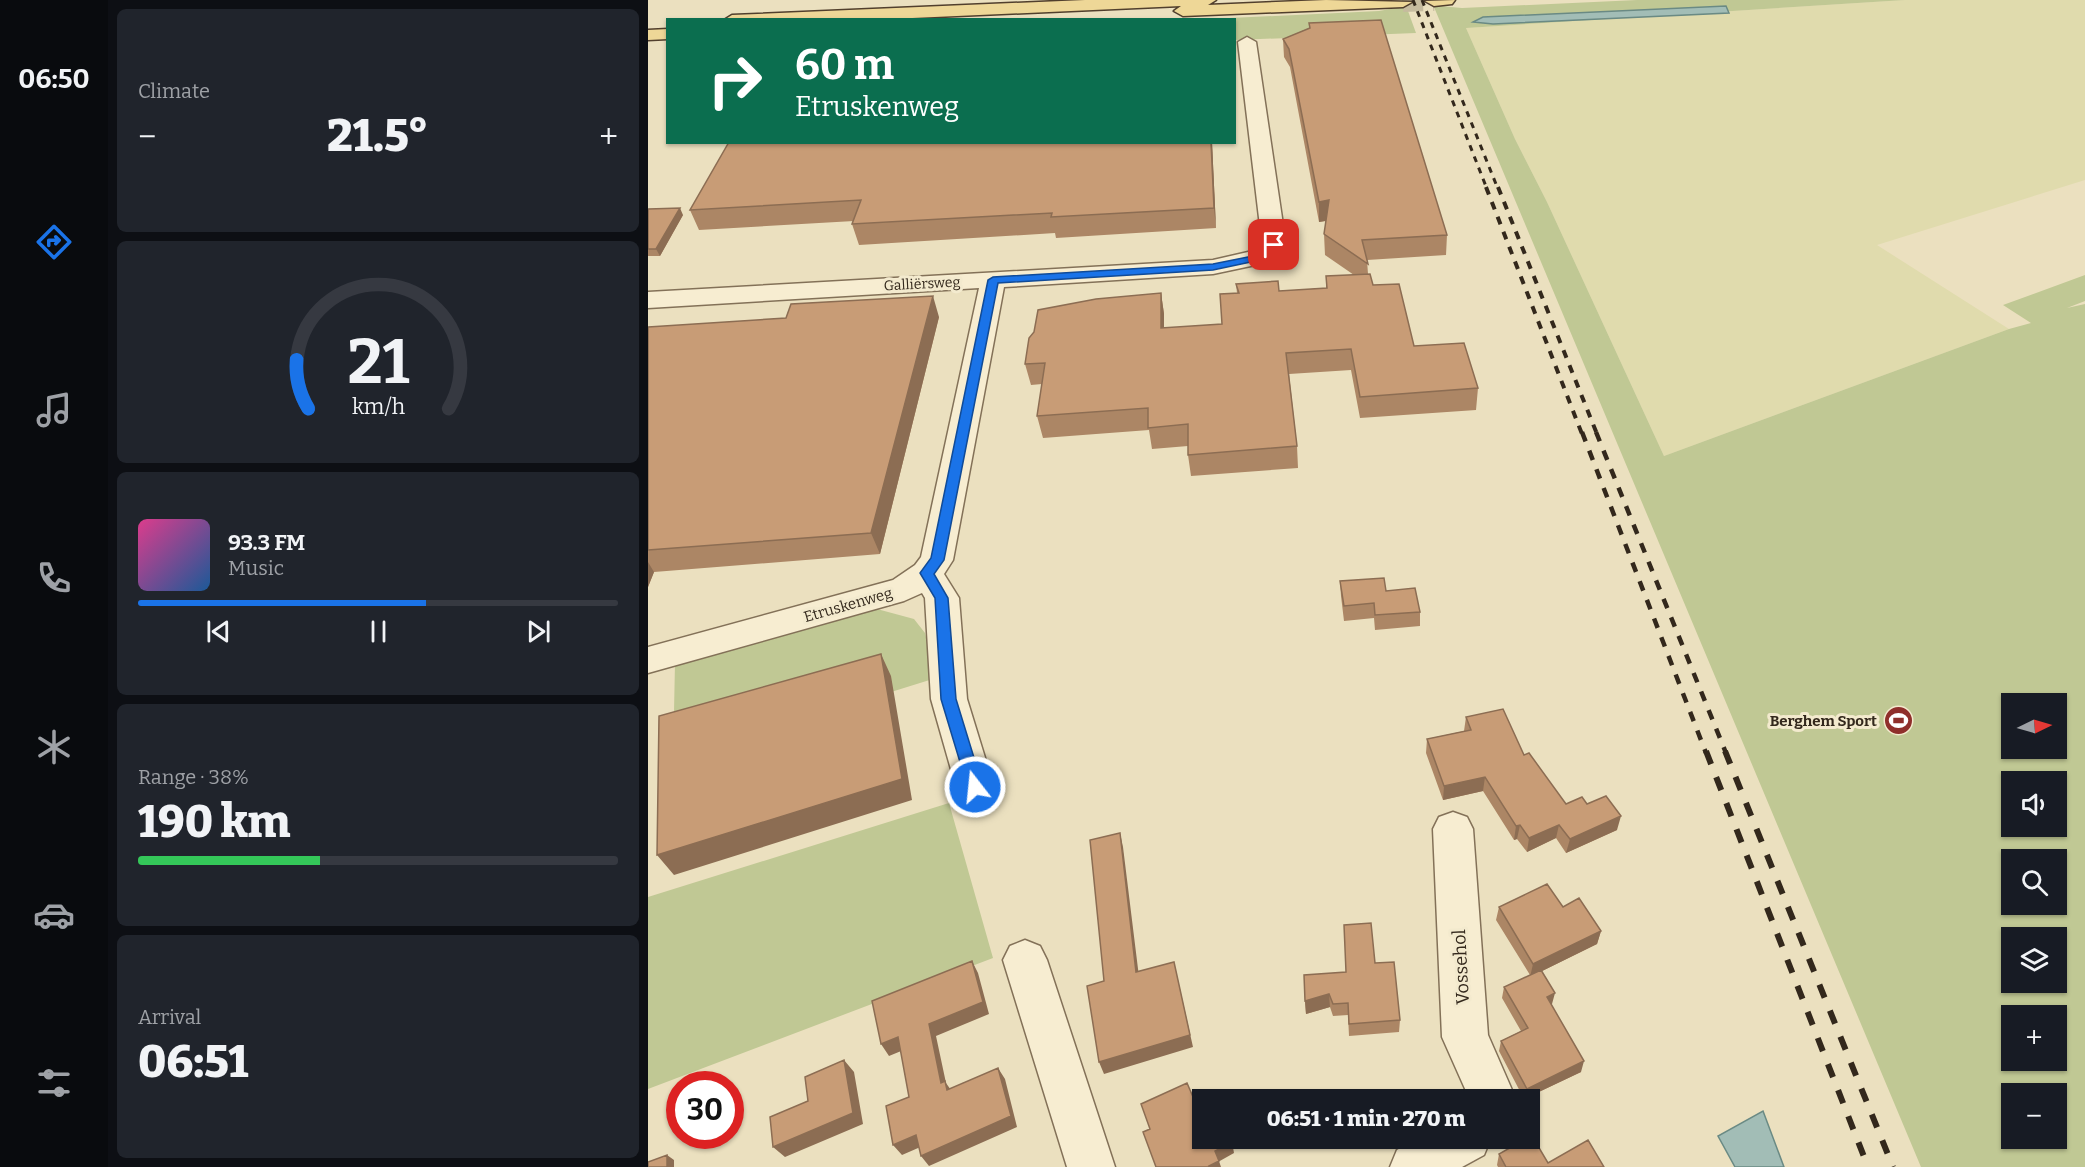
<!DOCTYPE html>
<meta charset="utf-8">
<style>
body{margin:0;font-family:Bitter,serif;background:#20242c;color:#f1f3f6;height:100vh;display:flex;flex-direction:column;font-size:22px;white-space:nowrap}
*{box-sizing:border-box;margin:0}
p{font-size:20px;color:#9ea1a6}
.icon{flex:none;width:33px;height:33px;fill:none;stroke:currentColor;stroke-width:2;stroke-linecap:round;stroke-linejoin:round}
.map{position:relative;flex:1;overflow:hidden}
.sheet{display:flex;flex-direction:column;gap:9px;padding:9px;background:#0d0f14;width:540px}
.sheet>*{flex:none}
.guide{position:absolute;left:18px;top:18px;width:570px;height:126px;border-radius:0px;box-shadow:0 2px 4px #0004;background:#0b6e4f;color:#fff;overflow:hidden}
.needle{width:39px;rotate:85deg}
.buttons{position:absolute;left:1353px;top:693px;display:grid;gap:12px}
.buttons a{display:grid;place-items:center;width:66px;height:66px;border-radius:0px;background:#171b24;box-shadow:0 2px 4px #0004;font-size:30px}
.speed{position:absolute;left:18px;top:1071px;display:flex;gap:12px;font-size:30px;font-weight:700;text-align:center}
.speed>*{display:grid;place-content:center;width:78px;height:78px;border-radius:50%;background:#171b24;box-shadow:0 2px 4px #0004;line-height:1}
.speed .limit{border:9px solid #d22;background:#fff;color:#111}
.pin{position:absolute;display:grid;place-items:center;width:51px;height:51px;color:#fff;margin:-26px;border-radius:12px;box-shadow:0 3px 9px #0006}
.me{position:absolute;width:66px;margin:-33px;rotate:344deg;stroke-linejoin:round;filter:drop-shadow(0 0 4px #0008)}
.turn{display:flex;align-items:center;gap:21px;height:126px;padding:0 30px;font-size:27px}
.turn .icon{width:78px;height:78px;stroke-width:2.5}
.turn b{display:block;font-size:42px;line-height:51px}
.big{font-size:45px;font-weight:800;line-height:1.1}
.sheet .widget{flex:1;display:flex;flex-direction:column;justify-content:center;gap:9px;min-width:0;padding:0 21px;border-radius:9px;background:#20242c}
.sheet .dial{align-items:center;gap:0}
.dial svg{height:156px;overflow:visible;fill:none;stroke:#363941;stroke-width:7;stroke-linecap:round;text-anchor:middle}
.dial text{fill:#f1f3f6;stroke:none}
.song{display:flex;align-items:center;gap:18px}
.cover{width:72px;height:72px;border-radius:9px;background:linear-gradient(135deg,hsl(330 70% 55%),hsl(210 70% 35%))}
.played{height:6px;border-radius:3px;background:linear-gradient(90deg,#1a73e8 60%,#363941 60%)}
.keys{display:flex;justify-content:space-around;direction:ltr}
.heat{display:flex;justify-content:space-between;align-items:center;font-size:33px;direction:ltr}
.charge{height:9px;border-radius:4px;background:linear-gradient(90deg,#34c759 38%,#363941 0)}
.trip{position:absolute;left:544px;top:1089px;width:348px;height:60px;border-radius:0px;background:#171b24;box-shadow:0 2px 4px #0004;font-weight:800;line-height:60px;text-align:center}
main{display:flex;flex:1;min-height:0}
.menu{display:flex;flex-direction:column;width:108px;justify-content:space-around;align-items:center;background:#090b0e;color:#9ea1a6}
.menu .icon{width:42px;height:42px}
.menu .on{color:#1a73e8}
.menu b{font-size:27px;color:#f1f3f6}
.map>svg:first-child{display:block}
.farmland{fill:#e0dbad}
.green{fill:#c0c894;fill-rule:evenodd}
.water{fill:#a2bdb6;stroke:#6a8a84;stroke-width:1.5}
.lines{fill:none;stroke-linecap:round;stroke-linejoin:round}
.major-tunnel{stroke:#c6bb9e;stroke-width:20;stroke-dasharray:20 10;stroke-linecap:butt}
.minor-casing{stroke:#837158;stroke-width:3}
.major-casing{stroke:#513f2d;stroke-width:3}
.minor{fill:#f7edd1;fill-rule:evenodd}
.major{fill:#eed797;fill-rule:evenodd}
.rail-far3{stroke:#33281c;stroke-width:3;stroke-dasharray:6 6;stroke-linecap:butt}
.rail-far2{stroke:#33281c;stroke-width:4;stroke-dasharray:8 8;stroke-linecap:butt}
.rail-far1{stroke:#33281c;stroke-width:4.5;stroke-dasharray:10 10;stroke-linecap:butt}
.rail{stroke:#33281c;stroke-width:6;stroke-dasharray:14 14;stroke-linecap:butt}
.wall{fill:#ac8665}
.shaded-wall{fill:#8c6d53}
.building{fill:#c89c76;stroke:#8c6d53;stroke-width:1.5}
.route{fill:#1a73e8;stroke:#114b97;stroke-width:1.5}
.labels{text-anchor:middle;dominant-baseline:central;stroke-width:6;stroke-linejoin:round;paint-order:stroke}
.far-street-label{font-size:14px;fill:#33281c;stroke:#f3eace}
.street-label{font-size:15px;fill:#33281c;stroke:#f3eace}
.poi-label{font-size:15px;font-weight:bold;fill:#33281c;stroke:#f3eace;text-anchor:end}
.near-street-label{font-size:18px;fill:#33281c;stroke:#f3eace}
</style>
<main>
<nav class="menu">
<b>06:50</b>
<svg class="icon on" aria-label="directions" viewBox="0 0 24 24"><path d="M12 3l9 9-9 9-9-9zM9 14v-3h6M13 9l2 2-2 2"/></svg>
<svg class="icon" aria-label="music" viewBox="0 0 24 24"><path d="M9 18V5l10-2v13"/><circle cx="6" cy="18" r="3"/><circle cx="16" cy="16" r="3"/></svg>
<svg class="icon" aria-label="phone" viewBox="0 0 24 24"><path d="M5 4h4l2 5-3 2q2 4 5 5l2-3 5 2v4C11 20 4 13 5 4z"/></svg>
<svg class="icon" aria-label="climate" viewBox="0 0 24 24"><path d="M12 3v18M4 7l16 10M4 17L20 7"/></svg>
<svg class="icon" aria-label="car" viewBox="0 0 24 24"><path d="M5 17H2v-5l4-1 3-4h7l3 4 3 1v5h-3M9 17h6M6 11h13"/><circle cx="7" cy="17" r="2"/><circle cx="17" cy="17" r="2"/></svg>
<svg class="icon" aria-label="filters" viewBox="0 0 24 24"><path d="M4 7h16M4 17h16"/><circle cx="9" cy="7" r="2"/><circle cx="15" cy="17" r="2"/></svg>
</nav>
<section class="sheet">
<div class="widget"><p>Climate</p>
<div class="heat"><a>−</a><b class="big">21.5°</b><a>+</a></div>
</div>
<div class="widget dial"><svg viewBox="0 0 100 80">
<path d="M14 69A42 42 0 1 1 86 69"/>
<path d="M14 69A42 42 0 0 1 8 44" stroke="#1a73e8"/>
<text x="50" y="56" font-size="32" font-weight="700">21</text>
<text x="50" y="72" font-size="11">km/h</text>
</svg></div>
<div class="widget">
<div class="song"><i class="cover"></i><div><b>93.3 FM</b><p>Music</p></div></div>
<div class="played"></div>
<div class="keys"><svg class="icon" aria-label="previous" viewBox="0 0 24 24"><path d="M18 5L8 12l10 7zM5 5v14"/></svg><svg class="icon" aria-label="pause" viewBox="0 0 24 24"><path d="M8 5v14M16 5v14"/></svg><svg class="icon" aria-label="next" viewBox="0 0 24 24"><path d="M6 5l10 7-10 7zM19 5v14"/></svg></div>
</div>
<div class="widget"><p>Range · 38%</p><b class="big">190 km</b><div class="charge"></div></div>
<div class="widget"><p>Arrival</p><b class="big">06:51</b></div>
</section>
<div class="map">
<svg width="1437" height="1167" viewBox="0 0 1437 1167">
<rect width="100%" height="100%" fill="#ebe0bf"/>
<path class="farmland" d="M 1257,0 L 1437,0 L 1437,180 L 1229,245 L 1361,329 L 1016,456 L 899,202 L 867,139 L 818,28 Z"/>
<path class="green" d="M 754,0 L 756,0 L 768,33 L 587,40 L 586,20 L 540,20 L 731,11 L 753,7 Z
M 783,0 L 792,6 L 814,8 L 989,0 L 1257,0 L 818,28 L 867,139 L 899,202 L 1016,456 L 1361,329 L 1383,323 L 1355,305 L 1437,275 L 1437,301 L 1419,308 L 1437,304 L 1437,1167 L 1273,1167 ZM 1364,704 L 1408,704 L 1408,748 L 1364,748 ZM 1364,782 L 1408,782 L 1408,826 L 1364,826 ZM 1364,860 L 1408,860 L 1408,904 L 1364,904 ZM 1364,938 L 1408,938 L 1408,982 L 1364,982 ZM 1364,1016 L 1408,1016 L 1408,1060 L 1364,1060 ZM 1364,1094 L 1408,1094 L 1408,1138 L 1364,1138 Z
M 229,609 L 266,619 L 277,633 L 288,678 L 25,760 L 27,663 Z
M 301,803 L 345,958 L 0,1089 L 0,897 Z"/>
<path class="water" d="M 1078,6 L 1081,13 L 845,24 L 825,22 L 835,17 Z
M 1115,1111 L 1136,1167 L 1087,1167 L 1070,1136 Z"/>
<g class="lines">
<path class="major-tunnel" d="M 755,2 L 786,1"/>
<defs>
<path id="minor" d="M 599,37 L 608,42 L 638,245 L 617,263 L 565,274 L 356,287 L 305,560 L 296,574 L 311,598 L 319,699 L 346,787 L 341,798 L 327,803 L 313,798 L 308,787 L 283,699 L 277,598 L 274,593 L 256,601 L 0,673 L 0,647 L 245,580 L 267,565 L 273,557 L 331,288 L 0,308 L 0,292 L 565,260 L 600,252 L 614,243 L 590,42 Z
M 805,812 L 819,817 L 825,829 L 840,1035 L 864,1090 L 866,1100 L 818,1100 L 818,1091 L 794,1037 L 785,829 L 791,817 Z
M 377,940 L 392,946 L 399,960 L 467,1167 L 419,1167 L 355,960 L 362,946 Z
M 769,1138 L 843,1138 L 836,1155 L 814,1167 L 742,1167 L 749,1150 Z"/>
<path id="major" d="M 437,0 L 568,0 L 560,5 L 678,0 L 764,2 L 755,7 L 535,16 L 526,11 L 533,6 L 220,20 L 76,20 L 84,15 Z
M 807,0 L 804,4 L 786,6 L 777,1 Z
M 20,29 L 20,39 L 0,40 L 0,30 Z"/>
</defs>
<use href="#minor" class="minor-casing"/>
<use href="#major" class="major-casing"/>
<use href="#minor" class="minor"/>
<use href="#major" class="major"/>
<path class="rail-far3" d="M 765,0 L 839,189
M 774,0 L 850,189"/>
<path class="rail-far2" d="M 838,187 L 934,434
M 850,187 L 949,434"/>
<path class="rail-far1" d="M 934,432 L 1058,753
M 948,432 L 1078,753"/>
<path class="rail" d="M 1058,751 L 1220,1167
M 1077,751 L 1245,1167"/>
</g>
<path class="wall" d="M 661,23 L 799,235 L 798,255 L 719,260 L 720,274 L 725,285 L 766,346 L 830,388 L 828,410 L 712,418 L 703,370 L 641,374 L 649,446 L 650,468 L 543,476 L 540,455 L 540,446 L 504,449 L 501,430 L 395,438 L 389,416 L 394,384 L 383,385 L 377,364 L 513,293 L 516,314 L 516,328 L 574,324 L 589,293 L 588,284 L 631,291 L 678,288 L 678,276 L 706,275 L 677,255 L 676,234 L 678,221 L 671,222 L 642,67 L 636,57 L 635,39 L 661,28 Z
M 564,142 L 568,228 L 408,238 L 407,233 L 211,245 L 204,224 L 206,221 L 51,230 L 42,210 Z
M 0,209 L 35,215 L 12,256 L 0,256 Z
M 291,317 L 232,554 L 6,572 L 0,587 L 0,327 Z
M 692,581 L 738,591 L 772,612 L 772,626 L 727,630 L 726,618 L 696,621 L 693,596 Z
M 818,717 L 876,755 L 918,804 L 939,804 L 969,830 L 918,853 L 908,838 L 879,852 L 869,839 L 866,840 L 835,791 L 795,800 L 778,753 L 779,739 L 816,731 Z
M 851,907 L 915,907 L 953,931 L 949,944 L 894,971 L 904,1004 L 903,1005 L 933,1072 L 876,1099 L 851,1051 L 853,1041 L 873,1031 L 854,998 L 856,987 L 882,975 L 848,920 Z
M 727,963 L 752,1020 L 751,1032 L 701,1036 L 700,1015 L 685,1016 L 682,1007 L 658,1014 L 657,1001 L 698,972 Z
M 851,1154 L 900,1163 L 956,1167 L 850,1167 L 849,1165 Z"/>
<path class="shaded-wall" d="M 563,142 L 564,142 L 568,228 L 566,208 Z
M 681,200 L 682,220 L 671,222 L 671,202 Z
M 32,208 L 35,215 L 12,256 L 8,249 Z
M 513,293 L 516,314 L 516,349 L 513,328 Z
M 285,296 L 291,317 L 232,554 L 223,533 Z
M 0,562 L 6,572 L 0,587 Z
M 233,654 L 243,676 L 264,800 L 26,875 L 9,855 Z
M 837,777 L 835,791 L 795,800 L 796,786 Z
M 973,816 L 969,830 L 918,853 L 922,839 Z
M 872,825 L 869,839 L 866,840 L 868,826 Z
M 911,825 L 908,838 L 879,852 L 881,838 Z
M 472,833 L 475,847 L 492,985 L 488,972 Z
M 953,931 L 949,944 L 882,977 L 885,964 Z
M 324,961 L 330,973 L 341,1014 L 288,1036 L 298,1083 L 305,1093 L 307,1101 L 293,1083 L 281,1024 Z
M 526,962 L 545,1047 L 456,1074 L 451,1062 Z
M 907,993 L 904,1004 L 896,1008 L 899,997 Z
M 681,994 L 682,1007 L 658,1014 L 657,1001 Z
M 250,1037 L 258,1049 L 241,1056 L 233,1044 Z
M 196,1060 L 206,1072 L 215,1124 L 137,1157 L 125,1147 Z
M 936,1061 L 933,1072 L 876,1099 L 879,1089 Z
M 350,1068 L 357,1079 L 369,1127 L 281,1166 L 273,1156 Z
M 268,1135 L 277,1145 L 254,1155 L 245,1145 Z
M 584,1142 L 586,1153 L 570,1162 L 567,1151 Z
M 19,1155 L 26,1160 L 26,1167 L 19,1167 Z
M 571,1161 L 573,1167 L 562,1167 L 561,1166 Z"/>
<path class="building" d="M 733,20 L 799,235 L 714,240 L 720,264 L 676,234 L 681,200 L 671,202 L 641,49 L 635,39 L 662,28 L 661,23 Z
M 81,142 L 563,142 L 566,208 L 403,217 L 404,213 L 204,224 L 213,200 L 42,210 Z
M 32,208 L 8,249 L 0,249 L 0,209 Z
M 722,274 L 725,285 L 751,284 L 766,346 L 816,343 L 830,388 L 712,397 L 703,349 L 638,353 L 649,446 L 540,455 L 540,424 L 500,428 L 500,408 L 389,416 L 397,363 L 377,364 L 381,338 L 386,332 L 390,310 L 448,299 L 513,293 L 513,328 L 574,324 L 572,294 L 591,293 L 588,284 L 630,281 L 631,291 L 679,288 L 678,276 Z
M 285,296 L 223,533 L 0,550 L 0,327 L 138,318 L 143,304 Z
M 736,578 L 738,591 L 767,588 L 772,612 L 727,615 L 726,603 L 696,606 L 692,581 Z
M 233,654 L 254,779 L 9,855 L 11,716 Z
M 855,709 L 876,755 L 881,753 L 918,804 L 934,797 L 939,804 L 958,796 L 973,816 L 922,839 L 911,825 L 881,838 L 872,825 L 868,826 L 837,777 L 796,786 L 779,739 L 823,730 L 818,717 Z
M 472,833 L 488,972 L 526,962 L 542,1035 L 451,1062 L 439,986 L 456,981 L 442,840 Z
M 899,884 L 915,907 L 931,898 L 953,931 L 885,964 L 851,907 Z
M 723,923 L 727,963 L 746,962 L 752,1020 L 701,1024 L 700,1003 L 685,1004 L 681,994 L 657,1001 L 656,975 L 698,972 L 696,925 Z
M 324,961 L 335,1002 L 281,1024 L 293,1083 L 297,1081 L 299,1090 L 350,1068 L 363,1116 L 273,1156 L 268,1135 L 245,1145 L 238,1106 L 261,1097 L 250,1037 L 233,1044 L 224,1001 Z
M 893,970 L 907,993 L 899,997 L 936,1061 L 879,1089 L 853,1041 L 880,1028 L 856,987 Z
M 196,1060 L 205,1113 L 125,1147 L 122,1117 L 160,1101 L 157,1077 Z
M 539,1083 L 549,1106 L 553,1103 L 555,1108 L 555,1138 L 582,1138 L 584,1142 L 567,1151 L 571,1161 L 561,1166 L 562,1167 L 508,1167 L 495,1132 L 502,1129 L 493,1104 Z
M 884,1136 L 900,1163 L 940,1140 L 956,1167 L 858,1167 L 851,1154 L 879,1138 L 882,1138 L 882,1137 Z
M 19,1155 L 19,1167 L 0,1167 L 0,1162 Z"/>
<path class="route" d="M 622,243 L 631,245 L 612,260 L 565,270 L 350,283 L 296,560 L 286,574 L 300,598 L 308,699 L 335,787 L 332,792 L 321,792 L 293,699 L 287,598 L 272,573 L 283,558 L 340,280 L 345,277 L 565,264 L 605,256 Z"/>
<defs>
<symbol id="stadium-disc" viewBox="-11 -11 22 22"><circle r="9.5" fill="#8f2f2b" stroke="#f3eace"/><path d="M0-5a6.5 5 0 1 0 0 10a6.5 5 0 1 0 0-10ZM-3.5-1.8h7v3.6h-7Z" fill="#fff"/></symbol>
</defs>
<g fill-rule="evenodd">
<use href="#stadium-disc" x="1234" y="704" width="33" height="33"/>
</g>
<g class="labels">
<g class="far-street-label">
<text transform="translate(274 284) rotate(-3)">Galliërsweg</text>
</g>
<g class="street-label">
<text transform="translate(200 605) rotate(-16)">Etruskenweg</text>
</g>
<g class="poi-label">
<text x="1229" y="721">Berghem Sport</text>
</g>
<g class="near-street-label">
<text transform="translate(813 967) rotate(-93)">Vossehol</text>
</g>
</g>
</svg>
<div class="buttons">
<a><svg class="needle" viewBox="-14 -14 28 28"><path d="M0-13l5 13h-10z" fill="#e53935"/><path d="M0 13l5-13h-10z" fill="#9ea1a6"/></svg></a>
<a><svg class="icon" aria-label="sound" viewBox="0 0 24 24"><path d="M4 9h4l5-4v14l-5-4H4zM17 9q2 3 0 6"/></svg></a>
<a><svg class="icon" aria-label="search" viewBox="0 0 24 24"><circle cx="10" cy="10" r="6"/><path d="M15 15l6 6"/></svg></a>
<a><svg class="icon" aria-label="layers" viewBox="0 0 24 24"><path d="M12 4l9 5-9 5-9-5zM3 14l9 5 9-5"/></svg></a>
<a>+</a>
<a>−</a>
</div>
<div class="speed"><div class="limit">30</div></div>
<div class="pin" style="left:626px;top:245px;background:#d93025"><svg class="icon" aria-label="arrive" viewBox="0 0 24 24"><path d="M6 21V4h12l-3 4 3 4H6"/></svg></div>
<svg class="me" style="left:327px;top:787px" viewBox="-20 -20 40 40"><circle r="17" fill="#1a73e8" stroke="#fff" stroke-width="3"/><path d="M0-11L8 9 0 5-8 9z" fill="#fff"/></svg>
<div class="trip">06:51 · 1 min · 270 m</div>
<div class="guide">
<div class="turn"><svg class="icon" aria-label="right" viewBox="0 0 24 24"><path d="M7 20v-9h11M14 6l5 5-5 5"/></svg><div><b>60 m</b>Etruskenweg</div></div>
</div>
</div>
</main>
